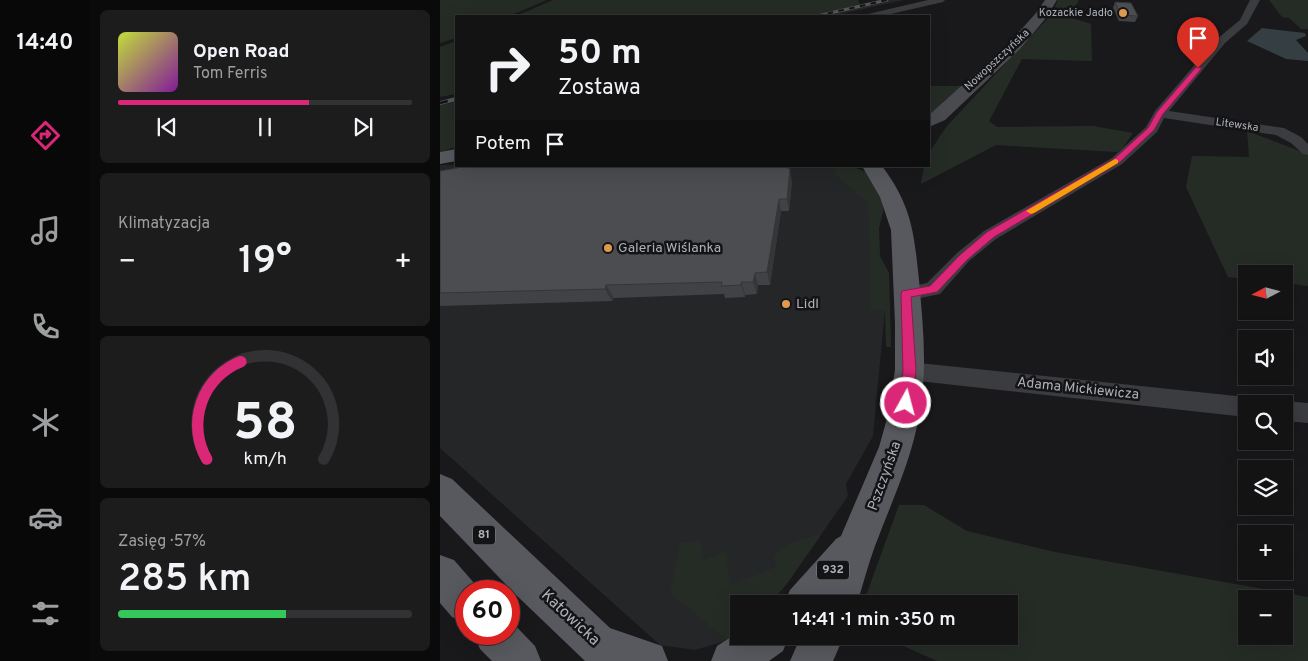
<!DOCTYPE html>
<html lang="pl">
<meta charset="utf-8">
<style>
body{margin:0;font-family:Overpass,sans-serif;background:#1c1c1d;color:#f1f3f6;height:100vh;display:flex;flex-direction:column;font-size:19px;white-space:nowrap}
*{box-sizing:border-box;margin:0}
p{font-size:16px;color:#9d9ea0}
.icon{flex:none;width:28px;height:28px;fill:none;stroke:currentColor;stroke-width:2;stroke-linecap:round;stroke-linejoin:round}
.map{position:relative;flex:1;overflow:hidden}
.panel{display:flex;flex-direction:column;gap:10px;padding:10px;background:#0a0a0b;width:350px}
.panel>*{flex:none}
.top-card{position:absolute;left:15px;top:15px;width:475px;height:152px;border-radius:0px;box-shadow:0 5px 20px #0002,0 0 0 1px #323234;background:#131314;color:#f1f3f6;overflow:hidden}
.needle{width:32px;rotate:263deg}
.fabs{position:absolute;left:798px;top:265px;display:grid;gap:10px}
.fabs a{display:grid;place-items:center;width:55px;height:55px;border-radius:0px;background:#131314;box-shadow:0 5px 20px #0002,0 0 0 1px #323234;font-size:25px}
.speed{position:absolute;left:15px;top:580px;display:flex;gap:10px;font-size:25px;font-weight:700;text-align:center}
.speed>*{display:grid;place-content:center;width:65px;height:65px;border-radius:50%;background:#131314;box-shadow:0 5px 20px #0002,0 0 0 1px #323234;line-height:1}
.speed .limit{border:8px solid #d22;background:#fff;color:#111}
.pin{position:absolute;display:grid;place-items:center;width:42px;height:42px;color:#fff;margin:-51px -21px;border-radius:50% 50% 50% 0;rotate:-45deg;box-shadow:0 0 5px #0007}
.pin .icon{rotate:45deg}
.me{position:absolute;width:55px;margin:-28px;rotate:7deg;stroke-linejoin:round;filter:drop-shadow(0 0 4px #0008)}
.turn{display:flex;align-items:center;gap:18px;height:105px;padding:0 20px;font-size:22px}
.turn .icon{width:65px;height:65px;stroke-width:2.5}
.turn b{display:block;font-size:35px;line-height:42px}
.then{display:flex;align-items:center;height:48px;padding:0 20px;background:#0003;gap:10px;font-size:19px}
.big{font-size:38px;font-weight:600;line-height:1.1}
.panel .card{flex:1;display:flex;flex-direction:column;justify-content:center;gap:8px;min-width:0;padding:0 18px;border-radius:8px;background:#1c1c1d}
.panel .dial{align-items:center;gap:0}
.dial svg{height:130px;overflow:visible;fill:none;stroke:#323234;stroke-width:7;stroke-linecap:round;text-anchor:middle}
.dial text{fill:#f1f3f6;stroke:none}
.song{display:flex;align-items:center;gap:15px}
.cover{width:60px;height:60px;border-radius:8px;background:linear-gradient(135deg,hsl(70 70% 55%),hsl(290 70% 35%))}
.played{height:5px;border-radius:2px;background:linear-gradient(90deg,#db2777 65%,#323234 65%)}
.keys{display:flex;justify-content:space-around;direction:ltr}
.heat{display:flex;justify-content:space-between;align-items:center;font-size:28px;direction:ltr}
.charge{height:8px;border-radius:4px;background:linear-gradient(90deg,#34c759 57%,#323234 0)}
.trip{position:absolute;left:290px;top:595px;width:288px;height:50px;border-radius:0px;background:#131314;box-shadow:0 5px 20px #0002,0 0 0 1px #323234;font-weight:600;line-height:50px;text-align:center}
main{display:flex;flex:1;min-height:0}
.tabs{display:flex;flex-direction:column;width:90px;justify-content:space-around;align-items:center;background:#080808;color:#9d9ea0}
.tabs .icon{width:35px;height:35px}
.tabs .current{color:#db2777}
.tabs b{font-size:22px;color:#f1f3f6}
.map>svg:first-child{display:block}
.built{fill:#252628}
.green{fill:#252c26;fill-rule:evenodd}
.water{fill:#343e43}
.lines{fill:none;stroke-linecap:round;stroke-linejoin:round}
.street{fill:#3b3c3f;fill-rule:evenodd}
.secondary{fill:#494b4f;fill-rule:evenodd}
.primary{fill:#57595e;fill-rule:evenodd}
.rail-far1-casing{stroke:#54565a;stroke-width:3}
.rail-casing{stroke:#54565a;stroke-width:4}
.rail-far1{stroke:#141416;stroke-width:2;stroke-dasharray:5.5;stroke-linecap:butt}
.rail{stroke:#141416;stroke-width:2.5;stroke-dasharray:8;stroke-linecap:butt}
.wall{fill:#404245}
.shaded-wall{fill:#343638}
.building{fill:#4b4d50;stroke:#343638}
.route{fill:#db2777;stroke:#8e194d}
.slow{fill:#f59e0b}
.poi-dot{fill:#de994e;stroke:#141416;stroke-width:2}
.labels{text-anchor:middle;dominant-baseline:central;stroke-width:5;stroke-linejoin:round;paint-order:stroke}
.far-poi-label{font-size:11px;fill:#adb2b9;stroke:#141416;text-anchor:end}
.far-street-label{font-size:11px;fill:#adb2b9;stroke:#141416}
.shield{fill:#141416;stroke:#7f8388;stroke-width:1}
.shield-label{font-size:12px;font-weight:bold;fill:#adb2b9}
.poi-label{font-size:14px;fill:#adb2b9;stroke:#141416;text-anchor:start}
.street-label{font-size:14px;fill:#adb2b9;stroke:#141416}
.near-street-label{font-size:16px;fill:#adb2b9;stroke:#141416}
</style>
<main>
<nav class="tabs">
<b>14:40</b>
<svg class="icon current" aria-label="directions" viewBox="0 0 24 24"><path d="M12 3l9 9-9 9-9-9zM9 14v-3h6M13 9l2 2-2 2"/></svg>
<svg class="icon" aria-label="music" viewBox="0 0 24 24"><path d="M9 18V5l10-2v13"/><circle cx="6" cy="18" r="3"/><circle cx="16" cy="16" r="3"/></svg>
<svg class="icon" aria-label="phone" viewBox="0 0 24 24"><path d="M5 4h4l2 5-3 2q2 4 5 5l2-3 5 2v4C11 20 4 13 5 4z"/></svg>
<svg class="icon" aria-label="climate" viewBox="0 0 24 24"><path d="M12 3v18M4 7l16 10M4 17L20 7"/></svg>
<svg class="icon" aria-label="car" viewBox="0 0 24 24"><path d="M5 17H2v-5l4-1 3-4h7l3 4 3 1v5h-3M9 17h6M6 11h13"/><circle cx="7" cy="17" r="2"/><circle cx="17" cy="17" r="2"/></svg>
<svg class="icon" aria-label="filters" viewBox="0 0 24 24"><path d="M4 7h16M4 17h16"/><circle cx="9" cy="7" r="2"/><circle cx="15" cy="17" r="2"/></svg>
</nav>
<section class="panel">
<div class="card">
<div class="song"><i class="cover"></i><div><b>Open Road</b><p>Tom Ferris</p></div></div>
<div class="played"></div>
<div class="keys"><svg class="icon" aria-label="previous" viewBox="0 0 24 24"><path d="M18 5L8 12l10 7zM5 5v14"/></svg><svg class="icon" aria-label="pause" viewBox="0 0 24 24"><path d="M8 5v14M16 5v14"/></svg><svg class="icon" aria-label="next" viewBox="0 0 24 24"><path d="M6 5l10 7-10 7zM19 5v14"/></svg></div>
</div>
<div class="card"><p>Klimatyzacja</p>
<div class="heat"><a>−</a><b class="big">19°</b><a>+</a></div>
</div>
<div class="card dial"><svg viewBox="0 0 100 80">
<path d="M14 69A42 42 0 1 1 86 69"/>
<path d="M14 69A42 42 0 0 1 35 9" stroke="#db2777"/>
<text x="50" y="56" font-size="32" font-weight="700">58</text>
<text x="50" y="72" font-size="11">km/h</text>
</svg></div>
<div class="card"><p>Zasięg · 57%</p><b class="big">285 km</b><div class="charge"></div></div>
</section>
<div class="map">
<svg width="868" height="661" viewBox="0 0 868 661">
<rect width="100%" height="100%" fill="#19191b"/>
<path class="built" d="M 439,0 L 464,0 L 391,16 L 369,16 Z
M 0,165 L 415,166 L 424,177 L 445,310 L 433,436 L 406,484 L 408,496 L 346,585 L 329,604 L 299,604 L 296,638 L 255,650 L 220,645 L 0,448 Z"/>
<path class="green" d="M 0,0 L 107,0 L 69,16 L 16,16 L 16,38 L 0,43 Z
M 113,0 L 418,0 L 420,5 L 369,16 L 76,16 Z
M 618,0 L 639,0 L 629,17 L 651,24 L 652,61 L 582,59 L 549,121 L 557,127 L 653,126 L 693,133 L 682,149 L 677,152 L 556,145 L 481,184 L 484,166 L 489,166 L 489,153 L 506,127 L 612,14 Z
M 829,0 L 868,0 L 868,29 L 861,29 L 849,18 L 842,17 Z
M 16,41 L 16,94 L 0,97 L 0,47 Z
M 489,86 L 524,86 L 489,117 Z
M 16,102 L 16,147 L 0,152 L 0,105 Z
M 807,131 L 868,154 L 868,286 L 844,283 L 844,274 L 806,274 L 806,279 L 788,277 L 746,187 L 752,156 L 809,157 Z
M 398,166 L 410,166 L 429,173 L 443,201 L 443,212 L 439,228 L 440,256 L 449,273 L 451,347 L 446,347 L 445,310 L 430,310 L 428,203 L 396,175 L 394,171 Z
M 459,505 L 484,505 L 527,531 L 615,552 L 868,597 L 868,661 L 497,661 L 441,636 L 569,636 L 569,604 L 423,604 ZM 806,599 L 844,599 L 844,636 L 806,636 Z
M 381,535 L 346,585 L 329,604 L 299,604 L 299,635 L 288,641 L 230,593 L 240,543 L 261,541 L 263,560 L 286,551 L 290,585 L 336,567 L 334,557 C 344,543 364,537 381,535 Z"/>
<path class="water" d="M 822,28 L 865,33 L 866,36 L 856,40 L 868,53 L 868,61 L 846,59 L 807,41 Z"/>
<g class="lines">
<path class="street" d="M 488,0 L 505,0 L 503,2 L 442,16 L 426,16 L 428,14 Z
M 810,0 L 820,0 L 807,24 L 785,43 L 729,111 L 844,128 L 861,137 L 868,144 L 868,155 L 863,154 L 851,143 L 836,135 L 724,118 L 717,132 L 682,164 L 556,239 L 529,261 L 500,294 L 466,301 L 459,299 L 457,294 L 459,289 L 487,283 L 517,253 L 544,231 L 672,158 L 706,127 L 715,111 L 777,39 L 800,20 Z
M 469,362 L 806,397 L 814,400 L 816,404 L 806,404 L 806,417 L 469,380 L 461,377 L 458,371 L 461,365 Z
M 844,401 L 868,403 L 868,423 L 844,421 L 844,404 L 837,404 Z"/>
<path class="secondary" d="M 605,0 L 617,0 L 606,18 L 580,49 L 505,120 L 489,127 L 489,115 L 570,42 L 596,13 Z"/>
<path class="primary" d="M 16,149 L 16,161 L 0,164 L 0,152 Z
M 422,166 L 442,166 C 472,206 474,233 479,280 C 483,325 488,371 479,416 C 471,462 451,503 435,546 C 428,565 423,584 417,604 L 344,604 L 350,590 L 396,539 L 401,536 L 439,447 L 448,415 L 455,370 L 455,323 L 451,230 L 440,197 Z
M 0,474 L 12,479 L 170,628 L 222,646 L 228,661 L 145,661 L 74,593 L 0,516 Z
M 0,555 L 14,560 L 41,591 L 26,591 L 26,623 L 12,617 L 0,603 Z
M 69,619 L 95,646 L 101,661 L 52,661 L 40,649 L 34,634 L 69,634 Z
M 299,632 L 299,636 L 349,636 L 343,651 L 329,661 L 271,661 L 277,646 Z
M 361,636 L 404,636 L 393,661 L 350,661 Z"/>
<defs>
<path id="rail-far1" d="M 377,16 L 447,0"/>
<path id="rail" d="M 0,103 L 16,99"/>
</defs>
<use href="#rail-far1" class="rail-far1-casing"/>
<use href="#rail" class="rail-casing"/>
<use href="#rail-far1" class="rail-far1"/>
<use href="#rail" class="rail"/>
</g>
<path class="wall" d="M 675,2 L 698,16 L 695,22 L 679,21 L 673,8 Z
M 0,171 L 352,182 L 349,211 L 341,211 L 330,285 L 318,285 L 317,294 L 305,295 L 305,297 L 285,298 L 284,294 L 174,298 L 172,301 L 0,306 Z"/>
<path class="shaded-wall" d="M 350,169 L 352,182 L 349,211 L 347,199 Z
M 339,199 L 341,211 L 330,285 L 327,272 Z
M 315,273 L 318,285 L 317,294 L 313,282 Z
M 301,282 L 305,295 L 305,297 L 301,285 Z
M 166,285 L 174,298 L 172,301 L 165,289 Z"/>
<path class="building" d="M 675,2 L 691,3 L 698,16 L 681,15 Z
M 28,166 L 343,166 L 350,169 L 347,199 L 339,199 L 327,272 L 315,273 L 313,282 L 301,282 L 301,285 L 281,286 L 282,282 L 166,285 L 165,289 L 0,293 L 0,171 Z"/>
<path class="route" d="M 756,67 L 762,68 L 723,114 L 714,130 L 680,162 L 554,237 L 527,260 L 497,292 L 471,297 L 476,371 L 472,403 L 470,407 L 466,409 L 461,407 L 459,403 L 463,371 L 461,294 L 462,291 L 490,286 L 520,255 L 547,232 L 674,159 L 708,128 L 717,112 Z"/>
<path class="slow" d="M 675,159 L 678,160 L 678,163 L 594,213 L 591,214 L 586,211 Z"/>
<g class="poi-dot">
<circle cx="683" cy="13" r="5"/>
<circle cx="168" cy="248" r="5"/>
<circle cx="346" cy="304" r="5"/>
</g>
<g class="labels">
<g class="far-poi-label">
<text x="673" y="13">Kozackie Jadło</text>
</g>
<g class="far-street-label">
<text transform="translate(557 60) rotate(-43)">Nowopszczyńska</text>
<text transform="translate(797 125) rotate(8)">Litewska</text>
</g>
<g class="shield">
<rect x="33" y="525.5" width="22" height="19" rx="4"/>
<rect x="377" y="560.5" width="32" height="19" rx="4"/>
</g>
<g class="shield-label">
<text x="44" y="535">81</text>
<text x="393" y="570">932</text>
</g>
<g class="poi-label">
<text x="178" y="248">Galeria Wiślanka</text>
<text x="356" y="304">Lidl</text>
</g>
<g class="street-label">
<text transform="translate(638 389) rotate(6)">Adama Mickiewicza</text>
<text transform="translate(445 476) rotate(-70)">Pszczyńska</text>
</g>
<g class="near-street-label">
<text transform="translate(130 618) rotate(43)">Katowicka</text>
</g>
</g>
</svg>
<div class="fabs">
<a><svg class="needle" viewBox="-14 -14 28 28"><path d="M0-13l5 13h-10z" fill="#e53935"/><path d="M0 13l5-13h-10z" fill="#9d9ea0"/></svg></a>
<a><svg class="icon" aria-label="sound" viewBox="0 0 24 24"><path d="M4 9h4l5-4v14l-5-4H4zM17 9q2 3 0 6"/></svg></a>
<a><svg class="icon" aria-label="search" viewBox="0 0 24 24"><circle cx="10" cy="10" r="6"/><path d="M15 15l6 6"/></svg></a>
<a><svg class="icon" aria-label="layers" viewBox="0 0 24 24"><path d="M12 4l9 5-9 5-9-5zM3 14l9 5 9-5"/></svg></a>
<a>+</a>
<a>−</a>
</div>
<div class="speed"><div class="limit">60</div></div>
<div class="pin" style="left:758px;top:68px;background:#d93025"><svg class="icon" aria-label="arrive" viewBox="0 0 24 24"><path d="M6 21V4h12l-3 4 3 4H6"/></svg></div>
<svg class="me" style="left:466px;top:403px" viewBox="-20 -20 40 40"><circle r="17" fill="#db2777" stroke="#fff" stroke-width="3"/><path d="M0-11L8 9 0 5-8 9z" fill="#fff"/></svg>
<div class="trip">14:41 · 1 min · 350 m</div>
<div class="top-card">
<div class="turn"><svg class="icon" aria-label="right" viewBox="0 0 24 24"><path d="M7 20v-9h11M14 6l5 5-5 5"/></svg><div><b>50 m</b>Zostawa</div></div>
<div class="then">Potem<svg class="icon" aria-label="arrive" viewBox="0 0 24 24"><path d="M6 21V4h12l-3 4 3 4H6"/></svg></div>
</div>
</div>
</main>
